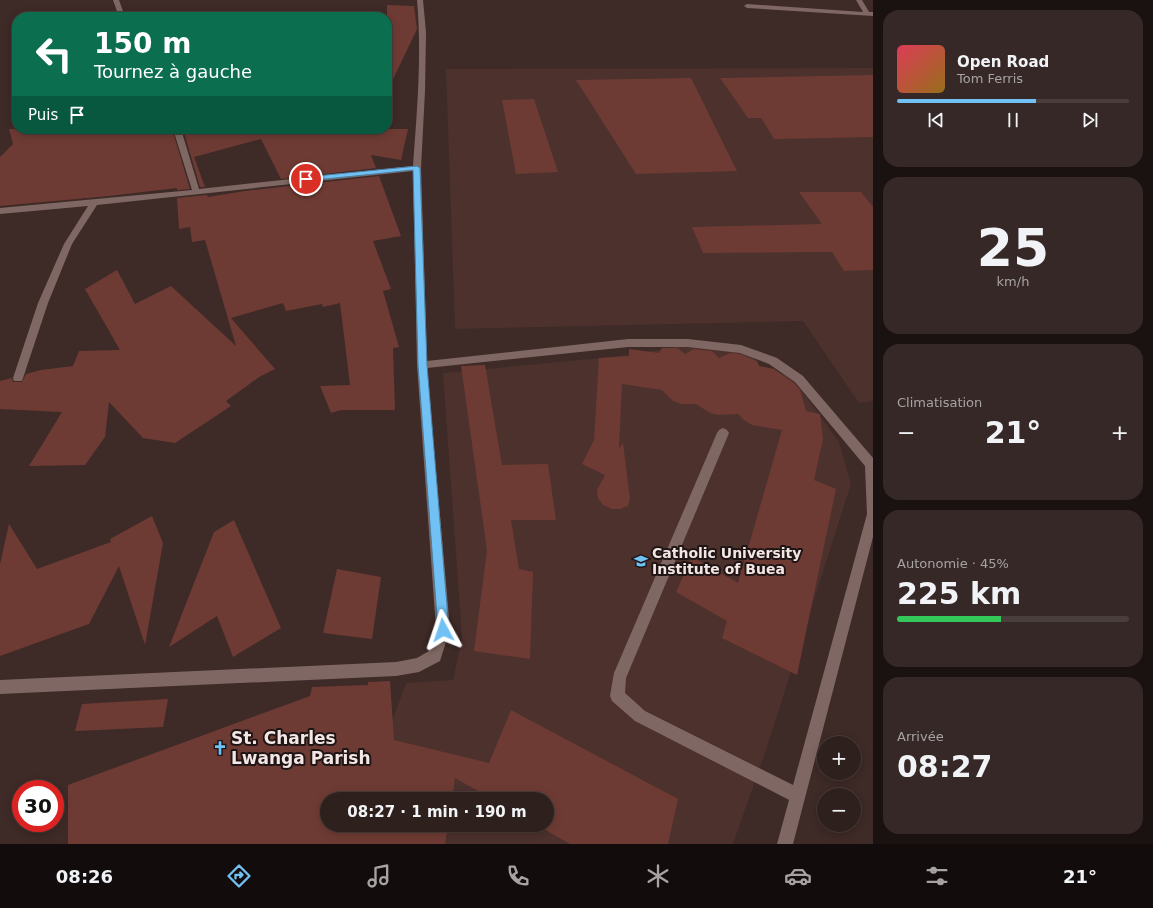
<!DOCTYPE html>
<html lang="fr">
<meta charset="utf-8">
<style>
body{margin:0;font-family:"DejaVu Sans",sans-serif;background:#362826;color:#f1f3f6;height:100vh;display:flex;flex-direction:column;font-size:15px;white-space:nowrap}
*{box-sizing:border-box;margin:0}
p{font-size:13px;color:#a7a3a4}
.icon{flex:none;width:22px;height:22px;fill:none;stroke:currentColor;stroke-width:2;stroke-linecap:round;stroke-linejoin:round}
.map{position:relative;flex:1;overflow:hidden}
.drawer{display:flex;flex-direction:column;gap:10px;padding:10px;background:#191210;width:280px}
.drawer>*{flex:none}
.hud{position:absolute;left:12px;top:12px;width:380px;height:122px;border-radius:16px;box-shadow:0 2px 10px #0003,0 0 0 1px #493e3b;background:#0b6e4f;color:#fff;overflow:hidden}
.controls{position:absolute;left:817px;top:736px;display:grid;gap:8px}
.controls a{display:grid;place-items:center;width:44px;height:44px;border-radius:50%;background:#2e201d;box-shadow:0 2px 10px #0003,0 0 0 1px #493e3b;font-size:20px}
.speed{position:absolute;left:12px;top:780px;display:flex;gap:8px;font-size:20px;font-weight:700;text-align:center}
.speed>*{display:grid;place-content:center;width:52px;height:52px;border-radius:50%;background:#2e201d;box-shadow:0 2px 10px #0003,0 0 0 1px #493e3b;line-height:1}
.speed .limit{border:6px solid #d22;background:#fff;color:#111}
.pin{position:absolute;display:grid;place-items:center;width:34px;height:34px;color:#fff;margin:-17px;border:2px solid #fff;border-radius:50%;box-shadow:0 1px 4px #0007}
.me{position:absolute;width:44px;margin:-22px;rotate:355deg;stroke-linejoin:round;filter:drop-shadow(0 0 3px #0008)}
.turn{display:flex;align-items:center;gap:14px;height:84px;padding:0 16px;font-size:18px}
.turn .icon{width:52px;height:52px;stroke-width:2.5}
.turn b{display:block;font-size:28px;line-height:34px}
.then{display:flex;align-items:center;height:38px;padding:0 16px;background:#0003;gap:8px;font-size:15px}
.big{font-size:30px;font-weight:700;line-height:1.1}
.drawer .card{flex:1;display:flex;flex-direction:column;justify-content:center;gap:6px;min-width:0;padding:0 14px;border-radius:16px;background:#362826}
.drawer .dial{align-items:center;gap:0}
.dial b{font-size:52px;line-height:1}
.song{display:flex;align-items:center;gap:12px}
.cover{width:48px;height:48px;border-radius:6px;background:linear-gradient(135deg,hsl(350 70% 55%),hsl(40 70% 35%))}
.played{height:4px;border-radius:2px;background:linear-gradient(90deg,#72c1f5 60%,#493e3b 60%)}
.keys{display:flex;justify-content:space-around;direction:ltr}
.heat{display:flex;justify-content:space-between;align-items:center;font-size:22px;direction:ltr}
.charge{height:6px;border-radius:3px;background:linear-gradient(90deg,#34c759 45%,#493e3b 0)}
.trip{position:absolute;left:320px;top:792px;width:234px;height:40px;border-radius:20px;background:#2e201d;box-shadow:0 2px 10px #0003,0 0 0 1px #493e3b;font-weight:700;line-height:40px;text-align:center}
.tab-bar{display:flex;height:64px;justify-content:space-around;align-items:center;background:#120d0c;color:#a7a3a4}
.tab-bar .icon{width:28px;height:28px}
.tab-bar .on{color:#72c1f5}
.tab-bar b{font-size:18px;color:#f1f3f6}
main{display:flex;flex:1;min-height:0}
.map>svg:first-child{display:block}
.built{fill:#4c312d}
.building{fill:#6e3b34}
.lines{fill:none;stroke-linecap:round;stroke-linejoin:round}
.service{fill:#7f6864;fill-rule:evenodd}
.minor{fill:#7f6864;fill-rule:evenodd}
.route{fill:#72c1f5;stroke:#4a7d9f}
.labels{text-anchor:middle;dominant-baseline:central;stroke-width:4;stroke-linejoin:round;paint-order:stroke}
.poi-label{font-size:14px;font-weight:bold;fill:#f4e6e4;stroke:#1e1514;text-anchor:start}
.near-poi-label{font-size:17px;font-weight:bold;fill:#f4e6e4;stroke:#1e1514;text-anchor:start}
</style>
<main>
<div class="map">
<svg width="873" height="844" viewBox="0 0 873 844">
<rect width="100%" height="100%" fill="#3e2a27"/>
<path class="built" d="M 873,68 L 873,401 L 859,403 L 803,321 L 455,329 L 446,69 Z
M 675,347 L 703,347 L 751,354 L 762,369 L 791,376 L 839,442 L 851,484 L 766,750 L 733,844 L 346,844 L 353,825 L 547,825 L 547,799 L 363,799 L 406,683 L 453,680 L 462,638 L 443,373 L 622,356 Z"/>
<path class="building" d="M 387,5 L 414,6 L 417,29 L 387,92 Z
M 873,75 L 873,137 L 774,139 L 761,118 L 748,118 L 720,78 Z
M 691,78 L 737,171 L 636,174 L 576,80 Z
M 534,99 L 558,172 L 516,174 L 502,100 Z
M 9,129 L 172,129 L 190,189 L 177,190 L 177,188 L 109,196 L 0,206 L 0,157 L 13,144 Z
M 183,129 L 408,129 L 401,160 L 371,155 L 376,168 L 281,179 L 261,139 L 194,157 L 205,187 L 200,187 Z
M 379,176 L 401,236 L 373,241 L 391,289 L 383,291 L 399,347 L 393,348 L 395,410 L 341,410 L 331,413 L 320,386 L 350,385 L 340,303 L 323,307 L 322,304 L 286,311 L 283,303 L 231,318 L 275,369 L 259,377 L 226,401 L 231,406 L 175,443 L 143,438 L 109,402 L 105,437 L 85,465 L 29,466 L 62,412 L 0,409 L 0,381 L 12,378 L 13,382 L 22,382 L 26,374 L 41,370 L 73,366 L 79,351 L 120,350 L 85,289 L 117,270 L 135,304 L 171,286 L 236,346 L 205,240 L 192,242 L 190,227 L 179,229 L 177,198 L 207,195 L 208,197 L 245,191 Z
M 799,192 L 861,192 L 873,207 L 873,270 L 844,271 L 832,252 L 703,253 L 692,227 L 822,224 Z
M 662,348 L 677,348 L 685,354 L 694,349 L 712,351 L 719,358 L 730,353 L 740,354 L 757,361 L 759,366 L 774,369 L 794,383 L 800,390 L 806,411 L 820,414 L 823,439 L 814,480 L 836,489 L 797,675 L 722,638 L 727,621 L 676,592 L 692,557 L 738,583 L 782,430 L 752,425 L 744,420 L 738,414 L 718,415 L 710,413 L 696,404 L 681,404 L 673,401 L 662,390 L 622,384 L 619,449 L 623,443 L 630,499 L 628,506 L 620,509 L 612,509 L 603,505 L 598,498 L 597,490 L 605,475 L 582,464 L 594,440 L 599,358 L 629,356 L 629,349 L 659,353 Z
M 485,365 L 502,465 L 548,464 L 556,520 L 511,520 L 519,569 L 533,572 L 530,659 L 474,651 L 487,550 L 461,366 Z
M 152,516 L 163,543 L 145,645 L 119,566 L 89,624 L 0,656 L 0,564 L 9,524 L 37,569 L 111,542 L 110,539 Z
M 234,520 L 281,628 L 233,657 L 217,616 L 169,647 L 214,532 Z
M 337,569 L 381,577 L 372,639 L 323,633 Z
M 390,681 L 394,740 L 489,763 L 511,710 L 678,799 L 668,844 L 570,844 L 537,825 L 547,825 L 547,799 L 492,799 L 455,778 L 452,799 L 327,799 L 327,825 L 448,825 L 445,844 L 68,844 L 68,785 L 310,696 L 312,687 L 368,685 L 368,682 Z
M 168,699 L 163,727 L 75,731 L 82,704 Z"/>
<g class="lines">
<path class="service" d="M 723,428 L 727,430 L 729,433 L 626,678 L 625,693 L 645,711 L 803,790 L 805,796 L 803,802 L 797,804 L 635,721 L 612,701 L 610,696 L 614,673 L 717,433 L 719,430 Z"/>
<path class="minor" d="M 113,0 L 119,0 L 125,17 L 119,17 Z
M 417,0 L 423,0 L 426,32 L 425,91 L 421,168 L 427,361 L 628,339 L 688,339 L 741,345 L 777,358 L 803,376 L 873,458 L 873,537 L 793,844 L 777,844 L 867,514 L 865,466 L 795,382 L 769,364 L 740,353 L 688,347 L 628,347 L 427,368 L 450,629 L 440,661 L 419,672 L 396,676 L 0,694 L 0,680 L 396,662 L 417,658 L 429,651 L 436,629 L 417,365 L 413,171 L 97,205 L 72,244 L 48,303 L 22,381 L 14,381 L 13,378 L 38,303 L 64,244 L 88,206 L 0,214 L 0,208 L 192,190 L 173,129 L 181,129 L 199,189 L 413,166 C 417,111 422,55 417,0 Z
M 856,0 L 862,0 L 869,12 L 873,12 L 873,16 L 747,8 L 744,6 L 747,4 L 863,12 Z"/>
</g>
<path class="route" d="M 417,166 L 420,168 L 427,365 L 449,630 L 447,633 L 443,635 L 439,633 L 438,630 L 418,365 L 413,170 L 306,181 L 303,179 L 306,177 Z"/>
<defs>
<symbol id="university-bare" viewBox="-9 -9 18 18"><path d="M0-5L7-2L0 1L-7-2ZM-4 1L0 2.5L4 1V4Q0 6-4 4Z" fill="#72c1f5" stroke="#1e1514" stroke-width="2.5" paint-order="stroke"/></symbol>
<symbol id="church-bare" viewBox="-9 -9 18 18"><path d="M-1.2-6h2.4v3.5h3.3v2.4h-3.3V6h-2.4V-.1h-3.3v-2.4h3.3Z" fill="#72c1f5" stroke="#1e1514" stroke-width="2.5" paint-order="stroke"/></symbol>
</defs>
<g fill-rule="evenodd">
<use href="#university-bare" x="631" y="551" width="20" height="20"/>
<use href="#church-bare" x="210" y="738" width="20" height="20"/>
</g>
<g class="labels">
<g class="poi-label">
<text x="652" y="553">Catholic University<tspan x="652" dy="16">Institute of Buea</tspan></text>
</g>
<g class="near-poi-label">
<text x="231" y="738">St. Charles<tspan x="231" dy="20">Lwanga Parish</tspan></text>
</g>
</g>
</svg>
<div class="controls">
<a>+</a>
<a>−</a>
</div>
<div class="speed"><div class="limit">30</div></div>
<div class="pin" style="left:306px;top:179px;background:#d93025"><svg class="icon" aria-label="arrive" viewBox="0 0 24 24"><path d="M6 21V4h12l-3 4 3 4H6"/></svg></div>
<svg class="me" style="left:443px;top:630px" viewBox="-20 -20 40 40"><path d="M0-17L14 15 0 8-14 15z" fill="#72c1f5" stroke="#fff" stroke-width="4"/></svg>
<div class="trip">08:27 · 1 min · 190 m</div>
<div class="hud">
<div class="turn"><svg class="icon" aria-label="left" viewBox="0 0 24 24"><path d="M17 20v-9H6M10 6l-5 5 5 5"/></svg><div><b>150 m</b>Tournez à gauche</div></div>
<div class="then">Puis<svg class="icon" aria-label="arrive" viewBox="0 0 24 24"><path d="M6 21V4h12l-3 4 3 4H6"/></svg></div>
</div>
</div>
<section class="drawer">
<div class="card">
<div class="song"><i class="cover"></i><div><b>Open Road</b><p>Tom Ferris</p></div></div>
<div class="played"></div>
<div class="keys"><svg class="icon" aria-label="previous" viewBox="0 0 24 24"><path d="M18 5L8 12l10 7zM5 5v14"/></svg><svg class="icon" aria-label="pause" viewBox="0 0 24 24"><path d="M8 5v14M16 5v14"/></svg><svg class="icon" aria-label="next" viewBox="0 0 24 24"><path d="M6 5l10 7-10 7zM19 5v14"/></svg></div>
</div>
<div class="card dial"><b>25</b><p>km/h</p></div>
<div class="card"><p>Climatisation</p>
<div class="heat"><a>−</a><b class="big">21°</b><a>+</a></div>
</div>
<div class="card"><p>Autonomie · 45%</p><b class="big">225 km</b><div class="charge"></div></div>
<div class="card"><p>Arrivée</p><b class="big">08:27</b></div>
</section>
</main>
<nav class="tab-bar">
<b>08:26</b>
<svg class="icon on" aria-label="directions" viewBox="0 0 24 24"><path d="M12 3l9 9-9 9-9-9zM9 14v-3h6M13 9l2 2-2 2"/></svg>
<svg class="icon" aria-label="music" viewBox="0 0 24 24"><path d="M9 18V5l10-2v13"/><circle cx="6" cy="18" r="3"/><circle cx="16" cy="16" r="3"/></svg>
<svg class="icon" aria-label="phone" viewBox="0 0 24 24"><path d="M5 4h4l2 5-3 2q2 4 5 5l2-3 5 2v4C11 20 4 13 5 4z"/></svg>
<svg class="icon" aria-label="climate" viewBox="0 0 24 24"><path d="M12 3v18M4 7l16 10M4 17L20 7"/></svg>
<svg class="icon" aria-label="car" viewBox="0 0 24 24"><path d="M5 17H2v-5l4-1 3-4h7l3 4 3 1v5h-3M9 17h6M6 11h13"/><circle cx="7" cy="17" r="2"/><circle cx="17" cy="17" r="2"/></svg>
<svg class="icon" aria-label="filters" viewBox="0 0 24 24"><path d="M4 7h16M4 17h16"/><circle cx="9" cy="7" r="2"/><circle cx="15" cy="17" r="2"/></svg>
<b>21°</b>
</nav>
